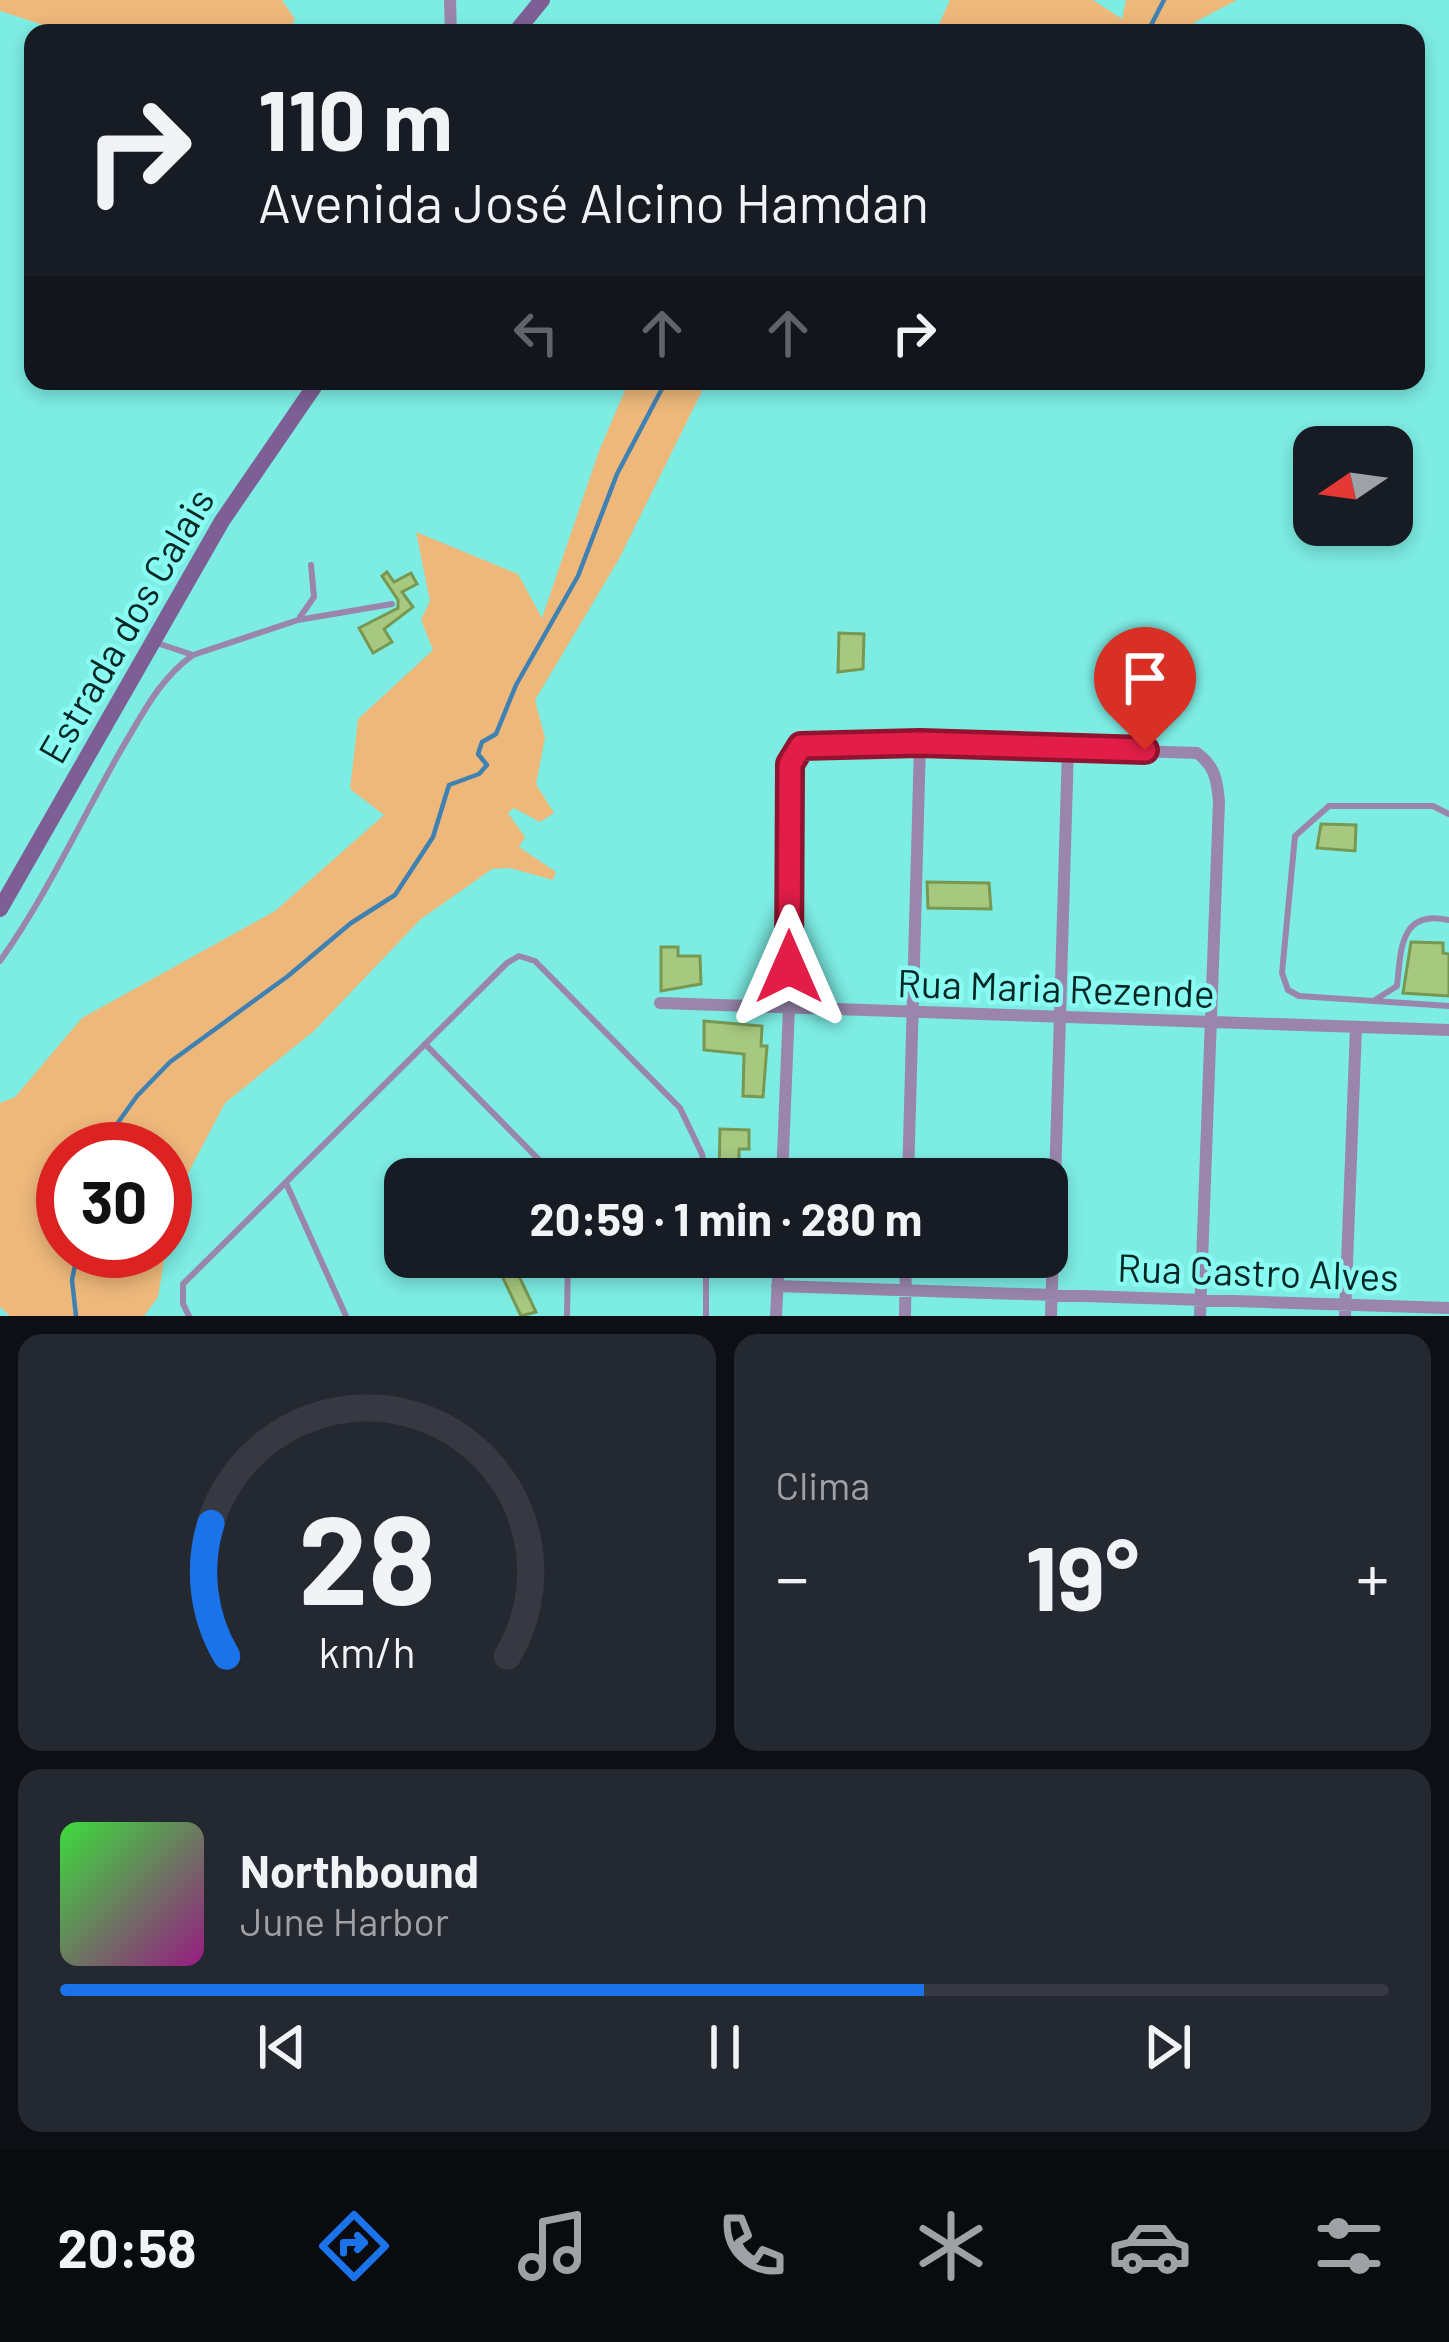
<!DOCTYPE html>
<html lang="pt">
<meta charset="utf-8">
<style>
body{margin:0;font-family:Barlow,sans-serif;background:#242831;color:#f1f3f6;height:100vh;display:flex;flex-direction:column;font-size:45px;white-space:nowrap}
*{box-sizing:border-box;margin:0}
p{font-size:39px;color:#9ea1a6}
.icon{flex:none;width:66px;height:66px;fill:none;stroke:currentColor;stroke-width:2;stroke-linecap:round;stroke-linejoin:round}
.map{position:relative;height:1316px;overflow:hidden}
.sheet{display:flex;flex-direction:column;gap:18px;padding:18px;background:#0d0f14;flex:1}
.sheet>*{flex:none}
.hud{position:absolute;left:24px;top:24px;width:1401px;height:366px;border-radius:24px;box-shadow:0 6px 18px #0003;background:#171b24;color:#f1f3f6;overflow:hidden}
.needle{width:78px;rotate:257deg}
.fabs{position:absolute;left:1293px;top:426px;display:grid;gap:24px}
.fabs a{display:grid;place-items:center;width:120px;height:120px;border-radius:24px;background:#171b24;box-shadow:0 6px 18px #0003;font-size:60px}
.speed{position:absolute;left:36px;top:1122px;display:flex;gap:24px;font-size:60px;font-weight:700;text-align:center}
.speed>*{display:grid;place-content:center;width:156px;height:156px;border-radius:50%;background:#171b24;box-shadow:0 6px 18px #0003;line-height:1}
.speed .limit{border:18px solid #d22;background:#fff;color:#111}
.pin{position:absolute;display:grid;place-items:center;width:102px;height:102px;color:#fff;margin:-123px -51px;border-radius:50% 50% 50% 0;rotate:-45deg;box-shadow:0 0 12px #0007}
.pin .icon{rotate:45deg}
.me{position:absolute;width:132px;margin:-66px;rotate:0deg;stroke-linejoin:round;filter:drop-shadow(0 0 9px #0008)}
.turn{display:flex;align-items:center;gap:42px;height:252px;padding:0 36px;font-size:54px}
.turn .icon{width:156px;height:156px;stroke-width:2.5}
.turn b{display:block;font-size:84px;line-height:102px}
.lanes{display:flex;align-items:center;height:114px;padding:0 36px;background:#0003;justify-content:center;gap:60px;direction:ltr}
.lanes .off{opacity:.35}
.big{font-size:90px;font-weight:700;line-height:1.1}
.sheet .widget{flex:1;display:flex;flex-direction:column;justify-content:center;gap:18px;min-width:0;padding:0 42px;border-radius:24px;background:#242831}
.sheet .dial{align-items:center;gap:0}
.dial svg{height:312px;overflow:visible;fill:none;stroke:#363941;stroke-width:7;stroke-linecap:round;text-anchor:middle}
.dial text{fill:#f1f3f6;stroke:none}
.song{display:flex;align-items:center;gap:36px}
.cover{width:144px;height:144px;border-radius:18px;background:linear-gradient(135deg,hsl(120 70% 55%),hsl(310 70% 35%))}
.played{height:12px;border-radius:6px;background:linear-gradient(90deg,#1a73e8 65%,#363941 65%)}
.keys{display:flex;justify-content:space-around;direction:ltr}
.heat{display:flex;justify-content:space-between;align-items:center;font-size:66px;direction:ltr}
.sheet .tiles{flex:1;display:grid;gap:18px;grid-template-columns:1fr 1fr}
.widget:last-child{grid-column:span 2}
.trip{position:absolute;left:384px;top:1158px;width:684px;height:120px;border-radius:24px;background:#171b24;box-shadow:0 6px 18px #0003;font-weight:700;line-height:120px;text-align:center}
.menu{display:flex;height:192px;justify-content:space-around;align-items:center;background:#090b0e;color:#9ea1a6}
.menu .icon{width:84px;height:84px}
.menu .current{color:#1a73e8}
.menu b{font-size:54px;color:#f1f3f6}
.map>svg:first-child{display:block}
.green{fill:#eeb87b;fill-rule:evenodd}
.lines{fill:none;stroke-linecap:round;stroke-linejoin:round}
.stream{stroke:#3f81b3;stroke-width:4.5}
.building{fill:#a6c87f;stroke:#789851;stroke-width:3}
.lane{stroke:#9a86ac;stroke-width:6}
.street{stroke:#9a86ac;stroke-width:12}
.secondary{stroke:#7d5f95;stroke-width:16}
.route-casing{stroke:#92132f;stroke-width:30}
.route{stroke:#e11d48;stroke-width:21}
.labels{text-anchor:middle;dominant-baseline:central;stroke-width:9;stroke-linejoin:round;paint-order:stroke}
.street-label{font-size:39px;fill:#012725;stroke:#8afbf2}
</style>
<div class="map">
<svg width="1449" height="1316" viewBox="0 0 1449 1316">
<rect width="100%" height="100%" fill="#7dede4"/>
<path class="green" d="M 0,0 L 282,0 L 295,19 L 288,33 L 68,33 L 0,11 Z
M 950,0 L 1093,0 L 1122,19 L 1126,0 L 1237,0 L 1195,22 L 1187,33 L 935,33 Z
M 629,381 L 707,381 L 619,559 L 535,700 L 545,738 L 536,784 L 554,813 L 540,822 L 514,808 L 508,813 L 525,837 L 519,847 L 556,872 L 553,880 L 510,868 L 492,869 L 421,919 L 314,1031 L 225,1103 L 174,1200 L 158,1297 L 144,1316 L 10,1316 L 0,1307 L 0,1103 L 15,1097 L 82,1018 L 275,911 L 384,815 L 350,789 L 358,719 L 433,650 L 421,620 L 430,601 L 416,532 L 518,574 L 542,618 L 599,451 ZM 165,1149 L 165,1251 L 63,1251 L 63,1149 Z"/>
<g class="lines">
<path class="stream" d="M 1147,33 L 1164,0
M 99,1149 L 137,1096 L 170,1062 L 288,976 L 351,923 L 395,895 L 433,837 L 449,785 L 479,774 L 487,765 L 478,754 L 482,742 L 496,734 L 516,685 L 578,576 L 617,474 L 666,381
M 76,1316 L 72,1280 L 78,1251"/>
</g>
<path class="building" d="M 387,572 L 394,582 L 411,573 L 417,584 L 402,592 L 413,607 L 384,629 L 392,642 L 373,653 L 359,628 L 398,608 L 398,600 L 382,576 Z
M 839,633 L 864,634 L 863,669 L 838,672 Z
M 1321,824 L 1356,825 L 1355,851 L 1317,848 Z
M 927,882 L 989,883 L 991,909 L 928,908 Z
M 1411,942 L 1443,943 L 1443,953 L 1449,954 L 1449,996 L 1403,993 Z
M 661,947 L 678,947 L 678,956 L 700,956 L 701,984 L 661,991 Z
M 704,1021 L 762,1026 L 761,1046 L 767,1046 L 763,1097 L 743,1096 L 744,1054 L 704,1050 Z
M 720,1129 L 749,1130 L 749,1149 L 739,1149 L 739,1178 L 719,1177 Z
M 493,1257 L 510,1257 L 536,1312 L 521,1316 Z"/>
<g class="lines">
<path class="lane" d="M 300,617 L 314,597 L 311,565
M 157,643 L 193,655
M 1449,814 L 1433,806 L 1329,806 L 1295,836 L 1282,973 L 1288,990 L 1299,996 L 1449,1006
M 0,961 C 47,895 81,820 121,750 C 142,715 159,679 193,655 L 298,620 L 392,604
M 1375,1000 L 1397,986 C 1401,951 1399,909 1449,920
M 425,1044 L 558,1179
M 286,1183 L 346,1316
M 189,1316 L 183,1304 L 183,1284 L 507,963 L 519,956 L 535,961 L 680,1108 L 702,1154 L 707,1179
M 567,1316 L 568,1257
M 706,1316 L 706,1257"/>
<path class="street" d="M 450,0 L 451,33
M 660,1003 L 1449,1030
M 782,1179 L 789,1007 L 790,764 L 796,750 L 810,744 L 920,744 L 1197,753 C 1215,766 1217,780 1219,801 L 1200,1316
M 908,1179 L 920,744
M 777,1286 L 1449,1308
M 776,1316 L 779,1257
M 905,1316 L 906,1257
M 1051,1316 L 1068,748
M 1345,1316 L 1356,1027"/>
<path class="secondary" d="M 515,33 L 542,0
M 0,909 L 222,521 L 318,381"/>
</g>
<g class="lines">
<defs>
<path id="route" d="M 789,967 L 790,764 L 801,746 L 920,743 L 1145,750"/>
</defs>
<use href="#route" class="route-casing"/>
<use href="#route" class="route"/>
</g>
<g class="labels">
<g class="street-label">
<text transform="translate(125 625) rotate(-60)">Estrada dos Calais</text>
<text transform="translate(1056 987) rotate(2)">Rua Maria Rezende</text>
<text transform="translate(1258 1271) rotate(2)">Rua Castro Alves</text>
</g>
</g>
</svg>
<div class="fabs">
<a><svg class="needle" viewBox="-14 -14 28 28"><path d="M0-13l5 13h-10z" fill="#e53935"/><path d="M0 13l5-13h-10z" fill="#9ea1a6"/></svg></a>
</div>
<div class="speed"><div class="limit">30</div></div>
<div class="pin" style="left:1145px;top:750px;background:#d93025"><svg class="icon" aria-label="arrive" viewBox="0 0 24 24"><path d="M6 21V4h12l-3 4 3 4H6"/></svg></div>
<svg class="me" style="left:789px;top:967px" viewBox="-20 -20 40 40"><path d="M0-17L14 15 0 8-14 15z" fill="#e11d48" stroke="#fff" stroke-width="4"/></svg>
<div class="trip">20:59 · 1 min · 280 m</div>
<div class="hud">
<div class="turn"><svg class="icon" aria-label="right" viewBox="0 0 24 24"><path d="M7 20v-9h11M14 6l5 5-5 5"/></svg><div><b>110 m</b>Avenida José Alcino Hamdan</div></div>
<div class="lanes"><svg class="icon off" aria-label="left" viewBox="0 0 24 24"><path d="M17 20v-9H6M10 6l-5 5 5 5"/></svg><svg class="icon off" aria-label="ahead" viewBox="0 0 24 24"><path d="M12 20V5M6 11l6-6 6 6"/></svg><svg class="icon off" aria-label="ahead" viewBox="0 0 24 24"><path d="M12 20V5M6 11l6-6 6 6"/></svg><svg class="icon" aria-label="right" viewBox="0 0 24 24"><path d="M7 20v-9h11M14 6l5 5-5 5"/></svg></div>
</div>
</div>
<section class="sheet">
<div class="tiles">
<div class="widget dial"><svg viewBox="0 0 100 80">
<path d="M14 69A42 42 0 1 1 86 69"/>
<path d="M14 69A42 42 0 0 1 10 35" stroke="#1a73e8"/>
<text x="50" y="56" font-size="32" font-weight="700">28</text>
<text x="50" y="72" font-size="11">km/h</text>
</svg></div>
<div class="widget"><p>Clima</p>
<div class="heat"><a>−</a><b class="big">19°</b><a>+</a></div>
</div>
<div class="widget">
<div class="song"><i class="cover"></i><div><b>Northbound</b><p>June Harbor</p></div></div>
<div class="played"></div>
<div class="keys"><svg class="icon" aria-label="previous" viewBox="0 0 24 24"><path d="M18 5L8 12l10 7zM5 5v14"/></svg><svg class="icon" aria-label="pause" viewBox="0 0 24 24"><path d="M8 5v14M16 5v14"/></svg><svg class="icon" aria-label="next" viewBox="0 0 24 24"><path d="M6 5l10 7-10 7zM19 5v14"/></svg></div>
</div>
</div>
</section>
<nav class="menu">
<b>20:58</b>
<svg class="icon current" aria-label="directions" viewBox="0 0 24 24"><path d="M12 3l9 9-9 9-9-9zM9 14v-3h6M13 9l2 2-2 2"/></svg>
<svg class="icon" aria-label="music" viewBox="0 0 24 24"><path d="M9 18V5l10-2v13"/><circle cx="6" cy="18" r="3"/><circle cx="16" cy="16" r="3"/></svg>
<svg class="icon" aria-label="phone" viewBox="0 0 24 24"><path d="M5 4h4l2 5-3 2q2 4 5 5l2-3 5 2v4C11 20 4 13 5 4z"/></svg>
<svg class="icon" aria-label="climate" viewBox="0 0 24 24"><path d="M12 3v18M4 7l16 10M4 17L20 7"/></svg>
<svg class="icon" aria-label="car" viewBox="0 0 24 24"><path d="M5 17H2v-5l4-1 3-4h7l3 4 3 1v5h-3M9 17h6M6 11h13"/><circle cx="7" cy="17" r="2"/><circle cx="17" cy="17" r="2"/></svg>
<svg class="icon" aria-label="filters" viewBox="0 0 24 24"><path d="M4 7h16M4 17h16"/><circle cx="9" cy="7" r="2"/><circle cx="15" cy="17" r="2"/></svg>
</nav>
